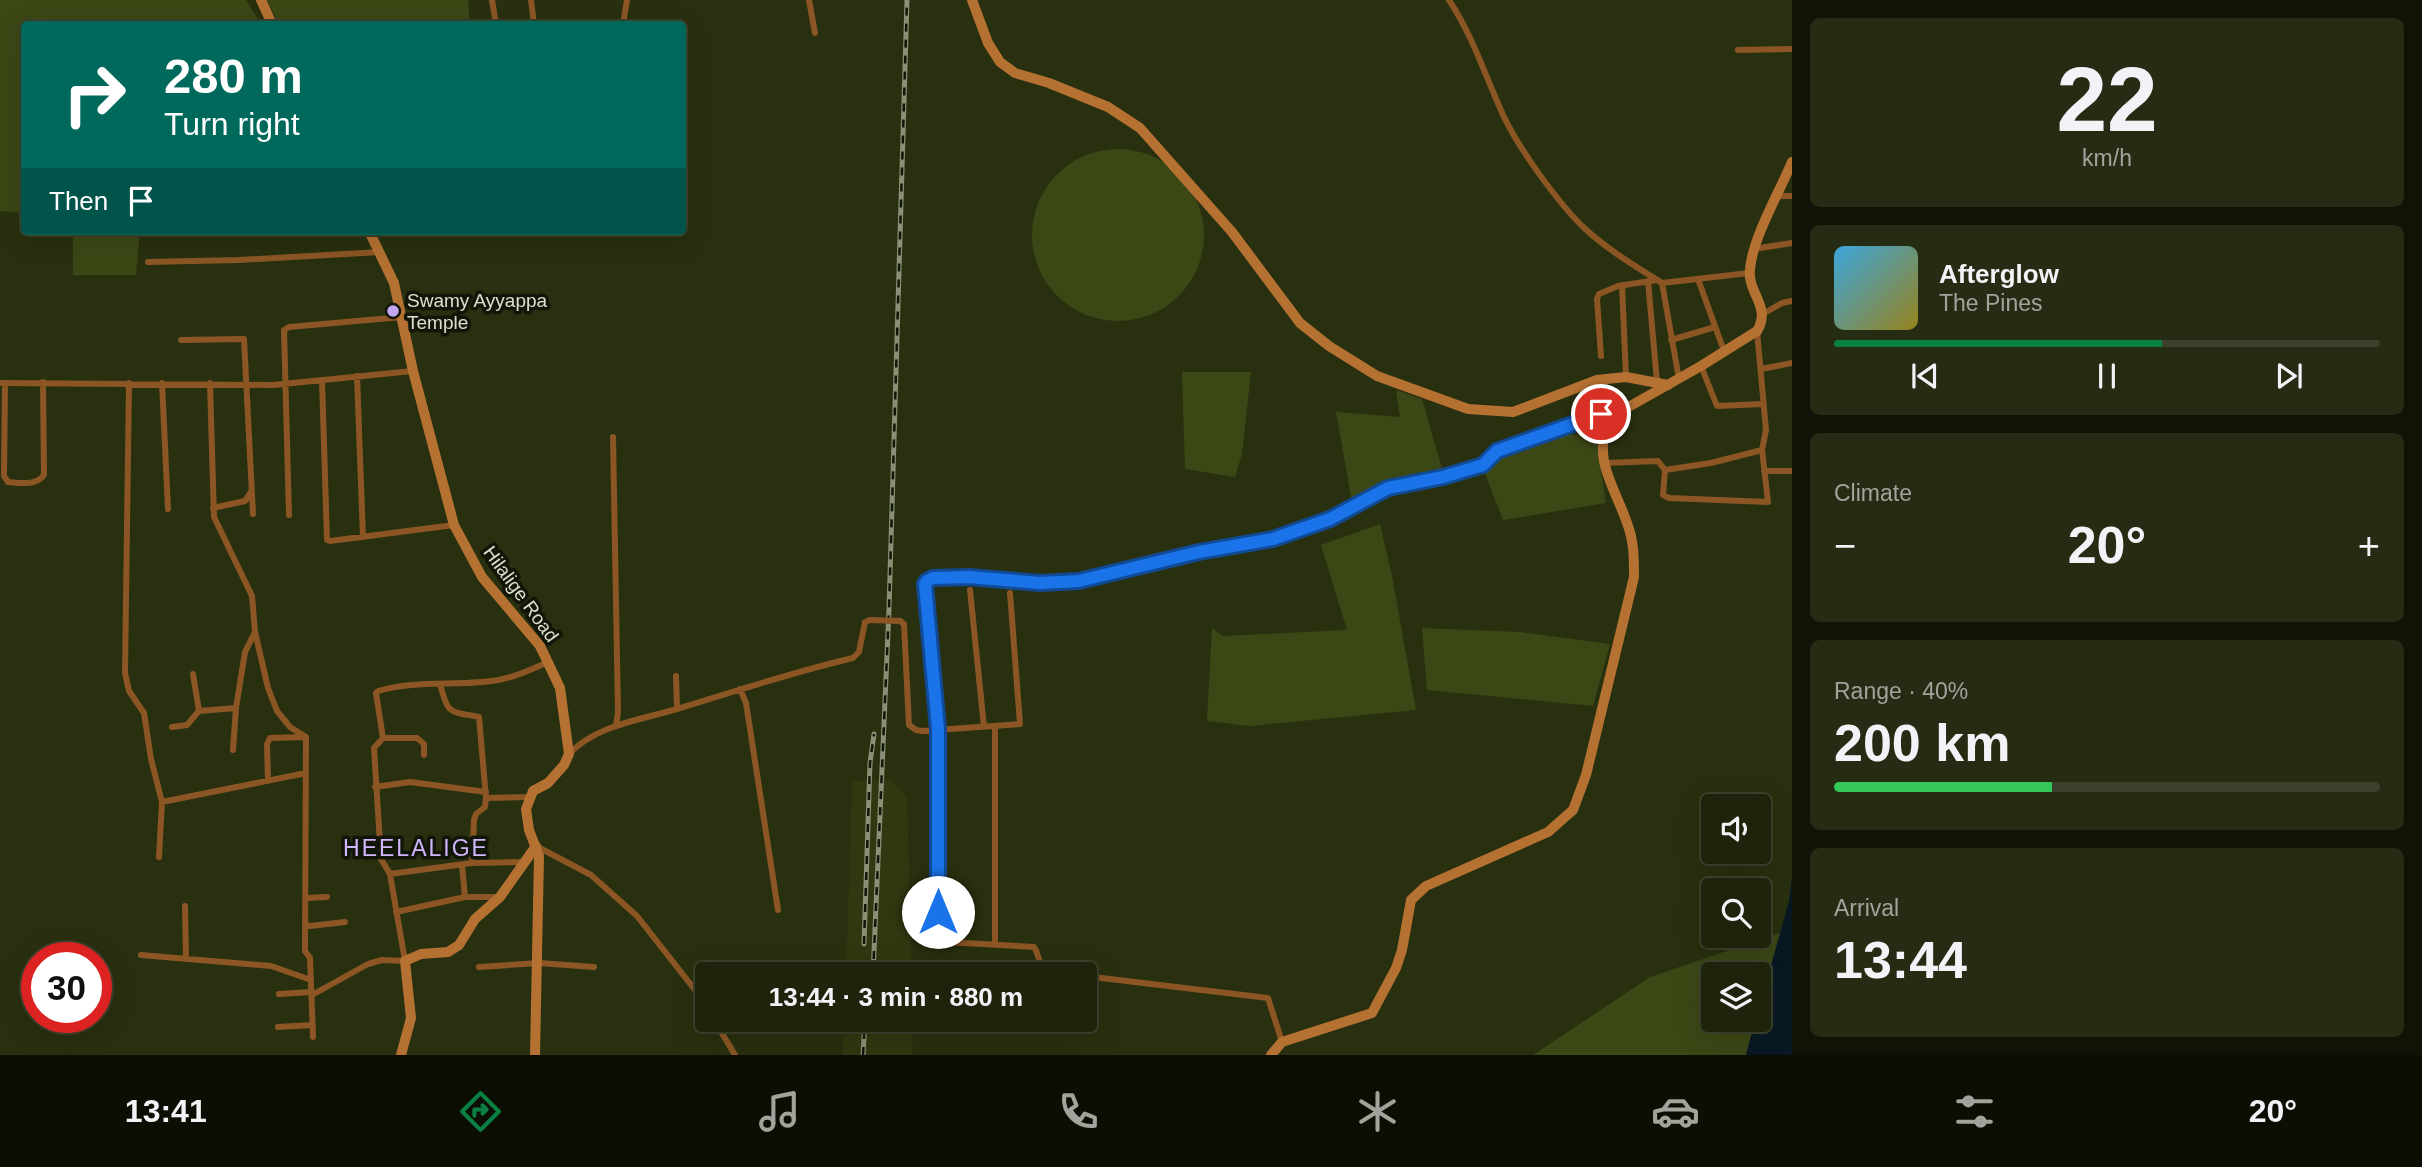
<!DOCTYPE html>
<meta charset="utf-8">
<style>
body{margin:0;font-family:Helvetica,sans-serif;background:#262c14;color:#f1f3f6;height:100vh;display:flex;flex-direction:column;font-size:26px;white-space:nowrap}
*{box-sizing:border-box;margin:0}
p{font-size:23px;color:#a1a49d}
.icon{flex:none;width:38px;height:38px;fill:none;stroke:currentColor;stroke-width:2;stroke-linecap:round;stroke-linejoin:round}
.map{position:relative;flex:1;overflow:hidden}
.sheet{display:flex;flex-direction:column;gap:18px;padding:18px;background:#101406;width:630px}
.sheet>*{flex:none}
.top-card{position:absolute;left:21px;top:21px;width:665px;height:214px;border-radius:7px;box-shadow:0 7px 28px #0002,0 0 0 2px #3c412c;background:#00695c;color:#fff;overflow:hidden}
.tools{position:absolute;left:1701px;top:794px;display:grid;gap:14px}
.tools a{display:grid;place-items:center;width:70px;height:70px;border-radius:7px;background:#1e240b;box-shadow:0 7px 28px #0002,0 0 0 2px #3c412c;font-size:35px}
.speed{position:absolute;left:21px;top:942px;display:flex;gap:14px;font-size:35px;font-weight:700;text-align:center}
.speed>*{display:grid;place-content:center;width:91px;height:91px;border-radius:50%;background:#1e240b;box-shadow:0 7px 28px #0002,0 0 0 2px #3c412c;line-height:1}
.speed .limit{border:10px solid #d22;background:#fff;color:#111}
.pin{position:absolute;display:grid;place-items:center;width:60px;height:60px;color:#fff;margin:-30px;border:4px solid #fff;border-radius:50%;box-shadow:0 2px 7px #0007}
.me{position:absolute;width:77px;margin:-38px;rotate:0deg;stroke-linejoin:round;filter:drop-shadow(0 0 5px #0008)}
.turn{display:flex;align-items:center;gap:24px;height:147px;padding:0 28px;font-size:32px}
.turn .icon{width:91px;height:91px;stroke-width:2.5}
.turn b{display:block;font-size:49px;line-height:60px}
.then{display:flex;align-items:center;height:66px;padding:0 28px;background:#0003;gap:14px;font-size:26px}
.big{font-size:52px;font-weight:700;line-height:1.1}
.sheet .widget{flex:1;display:flex;flex-direction:column;justify-content:center;gap:10px;min-width:0;padding:0 24px;border-radius:10px;background:#262c14}
.sheet .dial{align-items:center;gap:0}
.dial b{font-size:91px;line-height:1}
.song{display:flex;align-items:center;gap:21px}
.cover{width:84px;height:84px;border-radius:10px;background:linear-gradient(135deg,hsl(200 70% 55%),hsl(50 70% 35%))}
.played{height:7px;border-radius:4px;background:linear-gradient(90deg,#0b8043 60%,#3c412c 60%)}
.keys{display:flex;justify-content:space-around;direction:ltr}
.heat{display:flex;justify-content:space-between;align-items:center;font-size:38px;direction:ltr}
.charge{height:10px;border-radius:5px;background:linear-gradient(90deg,#34c759 40%,#3c412c 0)}
.trip{position:absolute;left:695px;top:962px;width:402px;height:70px;border-radius:7px;background:#1e240b;box-shadow:0 7px 28px #0002,0 0 0 2px #3c412c;font-weight:700;line-height:70px;text-align:center}
.tabs{display:flex;height:112px;justify-content:space-around;align-items:center;background:#0c0e04;color:#a1a49d}
.tabs .icon{width:49px;height:49px}
.tabs .selected{color:#0b8043}
.tabs b{font-size:32px;color:#f1f3f6}
main{display:flex;flex:1;min-height:0}
.map>svg:first-child{display:block}
.built{fill:#2f3810}
.green{fill:#3c4716;fill-rule:evenodd}
.water{fill:#091923}
.lines{fill:none;stroke-linecap:round;stroke-linejoin:round}
.street{stroke:#8b5624;stroke-width:6}
.secondary{stroke:#b57132;stroke-width:10}
.rail-casing{stroke:#899076;stroke-width:5}
.rail{stroke:#121608;stroke-width:2.5;stroke-dasharray:8;stroke-linecap:butt}
.street-bridge{stroke:#8b5624;stroke-width:6}
.route-casing{stroke:#114b97;stroke-width:18}
.route{stroke:#1a73e8;stroke-width:12}
.poi-dot{fill:#c3a7f2;stroke:#121608;stroke-width:2.5}
.labels{text-anchor:middle;dominant-baseline:central;stroke-width:7;stroke-linejoin:round;paint-order:stroke}
.poi-label{font-size:19px;fill:#dae0cd;stroke:#121608;text-anchor:start}
.street-label{font-size:19px;fill:#dae0cd;stroke:#121608}
.quarter-label{font-size:23px;letter-spacing:2px;fill:#d0b6fc;stroke:#121608}
</style>
<main>
<div class="map">
<svg width="1792" height="1055" viewBox="0 0 1792 1055">
<rect width="100%" height="100%" fill="#28300f"/>
<path class="built" d="M 891,780 L 907,797 L 912,975 L 846,975 L 852,781 Z
M 844,1020 L 913,1020 L 912,1055 L 843,1055 Z"/>
<path class="green" d="M 0,0 L 246,0 L 261,24 L 24,24 L 24,213 L 0,211 Z
M 267,0 L 468,0 L 470,24 L 279,24 Z
M1032 235a86 86 0 1 1 172 0a86 86 0 1 1-172 0Z
M 73,231 L 140,231 L 136,275 L 73,275 Z
M 1182,372 L 1251,372 L 1242,454 L 1235,477 L 1185,469 Z
M 1396,390 L 1422,399 L 1443,472 L 1388,483 L 1352,502 L 1336,412 L 1400,417 Z
M 1565,434 L 1599,436 L 1599,456 L 1606,503 L 1503,520 L 1484,471 L 1499,455 Z
M 1380,524 L 1392,576 L 1416,710 L 1250,726 L 1207,721 L 1212,628 L 1223,636 L 1347,630 L 1321,545 Z
M 1422,628 L 1520,632 L 1610,644 L 1593,706 L 1427,690 Z
M 1792,929 L 1792,1055 L 1533,1055 L 1650,977 ZM 1713,975 L 1759,975 L 1759,1020 L 1713,1020 Z"/>
<path class="water" d="M 1792,878 L 1792,1055 L 1746,1055 L 1755,1020 L 1759,1020 L 1759,1008 L 1789,901 Z"/>
<g class="lines">
<path class="street" d="M 492,0 L 496,24
M 531,0 L 534,24
M 809,0 L 815,33
M 1449,0 C 1473,36 1486,78 1504,117 C 1520,150 1556,200 1582,226 C 1605,248 1635,266 1662,283 L 1749,273
M 623,24 L 627,0
M 1738,50 L 1792,49
M 1778,196 L 1792,196
M 1753,249 L 1792,243
M 148,262 L 239,260 L 380,252
M 1698,279 L 1724,351
M 1648,281 L 1657,382
M 1662,283 L 1679,379
M 1622,285 L 1626,377
M 1763,314 L 1782,303 L 1792,301
M 1757,331 L 1766,430 L 1762,450 L 1768,502 L 1669,498 L 1663,495 L 1665,470 L 1711,463 L 1762,450
M 181,340 L 244,339 L 253,514
M 1671,340 L 1715,327
M 1601,356 L 1597,299 L 1599,294 L 1618,286 L 1657,280
M 1701,366 L 1717,406 L 1763,404
M 1761,369 L 1792,363
M 357,376 L 363,537
M 322,380 L 327,540 L 330,541 L 454,525
M 0,383 L 273,385 L 413,371
M 5,383 L 4,476 L 8,482 C 21,483 36,486 44,475 L 43,382
M 129,383 L 125,673 L 129,691 L 144,713 L 151,759 L 162,802
M 162,383 L 168,509
M 210,383 L 214,517 L 252,596 L 255,632 L 268,688 L 277,711 L 290,727 L 306,737 L 305,951 L 310,958 L 313,1037
M 613,437 L 618,712 L 616,726
M 1605,463 L 1658,461 L 1665,470
M 1764,471 L 1792,471
M 213,508 L 245,501 L 251,492
M 289,515 L 284,330 L 289,327 L 402,317
M 970,590 L 984,727
M 900,621 L 904,624 L 909,725 L 916,730 L 922,731 L 1020,724 L 1010,593
M 676,676 L 677,709
M 440,684 C 448,715 449,711 479,717 L 486,798 L 485,807 L 476,814 L 474,820 L 472,863
M 740,689 L 746,703 L 778,910
M 199,711 L 236,708 L 245,652 L 255,632
M 995,726 L 995,944
M 172,727 L 187,725 L 199,711 L 193,674
M 383,738 L 417,738 L 424,744 L 424,755
M 233,750 L 236,708
M 569,754 C 597,725 640,720 677,709 C 736,691 793,672 853,658 L 859,652 L 865,622 L 870,620
M 268,781 L 267,744 L 270,738 L 304,737
M 375,787 L 410,782 L 486,792
M 486,798 L 529,797
M 536,846 L 591,875 L 637,916 L 699,995 L 707,1009
M 159,857 L 162,802 L 306,773
M 390,874 L 472,863 L 524,862
M 465,897 L 500,897
M 306,898 L 327,897
M 185,906 L 186,959
M 396,912 L 465,897 L 462,865
M 305,924 L 310,926 L 345,922
M 141,955 L 271,966 L 311,980
M 479,967 L 539,963 L 594,967
M 1074,975 C 1063,973 1046,975 1041,964 C 1038,958 1038,953 1034,947 L 945,942 L 938,938 L 938,729 L 927,581 L 933,578 L 969,577 L 1040,583 L 1079,581 L 1214,549 L 1234,548 L 1273,539 L 1330,519 L 1389,488 L 1443,477 L 1483,465 L 1497,451 L 1601,414 L 1609,418
M 1085,976 L 1268,998 L 1282,1042
M 279,994 L 312,992
M 312,995 L 368,964 L 382,960 L 405,961 L 390,874 L 381,859 L 374,748 L 383,738 L 376,693 L 378,691 C 413,680 454,686 491,681 C 511,679 530,670 548,662
M 714,1020 L 735,1055
M 278,1027 L 313,1025"/>
<path class="secondary" d="M 261,0 L 272,24
M 972,0 L 988,43 L 1000,62 L 1015,73 L 1049,83 L 1108,107 L 1140,128 L 1232,232 L 1300,323 L 1329,346 L 1377,376 L 1468,409 L 1513,412 L 1597,380 L 1626,377 L 1668,385
M 369,231 L 394,283 L 413,371 L 454,525 L 482,577 L 540,646 L 560,688 L 569,754 L 564,765 L 548,783 L 533,791 L 526,809 L 529,830 L 539,856 L 535,1055
M 401,1055 L 411,1018 L 405,961 L 421,954 L 448,952 L 459,945 L 475,919 L 500,897 L 536,846
M 1271,1055 L 1282,1042 L 1372,1013 L 1396,968 L 1402,950 L 1411,900 L 1426,886 L 1548,832 L 1573,810 L 1586,775 L 1634,577 C 1634,558 1634,541 1627,523 C 1614,485 1592,460 1609,418 L 1701,366 L 1757,331 C 1772,307 1747,293 1750,269 C 1753,237 1779,193 1792,162"/>
<defs>
<path id="rail" d="M 864,944 L 870,763 L 874,734
M 873,975 L 889,609 L 907,0
M 863,1055 L 865,1020"/>
</defs>
<use href="#rail" class="rail-casing"/>
<use href="#rail" class="rail"/>
<path class="street-bridge" d="M 870,620 L 900,621"/>
</g>
<g class="lines">
<defs>
<path id="route" d="M 938,912 L 938,729 L 925,584 L 927,581 L 933,578 L 969,577 L 1040,583 L 1079,581 L 1199,552 L 1273,539 L 1330,519 L 1388,488 L 1443,477 L 1483,465 L 1497,451 L 1601,414"/>
</defs>
<use href="#route" class="route-casing"/>
<use href="#route" class="route"/>
</g>
<circle class="poi-dot" cx="393" cy="311" r="7"/>
<g class="labels">
<g class="poi-label">
<text x="407" y="300">Swamy Ayyappa<tspan x="407" dy="22">Temple</tspan></text>
</g>
<g class="street-label">
<text transform="translate(521 594) rotate(54)">Hilalige Road</text>
</g>
<g class="quarter-label">
<text x="416" y="848">HEELALIGE</text>
</g>
</g>
</svg>
<div class="tools">
<a><svg class="icon" aria-label="sound" viewBox="0 0 24 24"><path d="M4 9h4l5-4v14l-5-4H4zM17 9q2 3 0 6"/></svg></a>
<a><svg class="icon" aria-label="search" viewBox="0 0 24 24"><circle cx="10" cy="10" r="6"/><path d="M15 15l6 6"/></svg></a>
<a><svg class="icon" aria-label="layers" viewBox="0 0 24 24"><path d="M12 4l9 5-9 5-9-5zM3 14l9 5 9-5"/></svg></a>
</div>
<div class="speed"><div class="limit">30</div></div>
<div class="pin" style="left:1601px;top:414px;background:#d93025"><svg class="icon" aria-label="arrive" viewBox="0 0 24 24"><path d="M6 21V4h12l-3 4 3 4H6"/></svg></div>
<svg class="me" style="left:938px;top:912px" viewBox="-20 -20 40 40"><circle r="19" fill="#fff"/><path d="M0-13L10 11 0 6-10 11z" fill="#1a73e8"/></svg>
<div class="trip">13:44 · 3 min · 880 m</div>
<div class="top-card">
<div class="turn"><svg class="icon" aria-label="right" viewBox="0 0 24 24"><path d="M7 20v-9h11M14 6l5 5-5 5"/></svg><div><b>280 m</b>Turn right</div></div>
<div class="then">Then<svg class="icon" aria-label="arrive" viewBox="0 0 24 24"><path d="M6 21V4h12l-3 4 3 4H6"/></svg></div>
</div>
</div>
<section class="sheet">
<div class="widget dial"><b>22</b><p>km/h</p></div>
<div class="widget">
<div class="song"><i class="cover"></i><div><b>Afterglow</b><p>The Pines</p></div></div>
<div class="played"></div>
<div class="keys"><svg class="icon" aria-label="previous" viewBox="0 0 24 24"><path d="M18 5L8 12l10 7zM5 5v14"/></svg><svg class="icon" aria-label="pause" viewBox="0 0 24 24"><path d="M8 5v14M16 5v14"/></svg><svg class="icon" aria-label="next" viewBox="0 0 24 24"><path d="M6 5l10 7-10 7zM19 5v14"/></svg></div>
</div>
<div class="widget"><p>Climate</p>
<div class="heat"><a>−</a><b class="big">20°</b><a>+</a></div>
</div>
<div class="widget"><p>Range · 40%</p><b class="big">200 km</b><div class="charge"></div></div>
<div class="widget"><p>Arrival</p><b class="big">13:44</b></div>
</section>
</main>
<nav class="tabs">
<b>13:41</b>
<svg class="icon selected" aria-label="directions" viewBox="0 0 24 24"><path d="M12 3l9 9-9 9-9-9zM9 14v-3h6M13 9l2 2-2 2"/></svg>
<svg class="icon" aria-label="music" viewBox="0 0 24 24"><path d="M9 18V5l10-2v13"/><circle cx="6" cy="18" r="3"/><circle cx="16" cy="16" r="3"/></svg>
<svg class="icon" aria-label="phone" viewBox="0 0 24 24"><path d="M5 4h4l2 5-3 2q2 4 5 5l2-3 5 2v4C11 20 4 13 5 4z"/></svg>
<svg class="icon" aria-label="climate" viewBox="0 0 24 24"><path d="M12 3v18M4 7l16 10M4 17L20 7"/></svg>
<svg class="icon" aria-label="car" viewBox="0 0 24 24"><path d="M5 17H2v-5l4-1 3-4h7l3 4 3 1v5h-3M9 17h6M6 11h13"/><circle cx="7" cy="17" r="2"/><circle cx="17" cy="17" r="2"/></svg>
<svg class="icon" aria-label="filters" viewBox="0 0 24 24"><path d="M4 7h16M4 17h16"/><circle cx="9" cy="7" r="2"/><circle cx="15" cy="17" r="2"/></svg>
<b>20°</b>
</nav>
